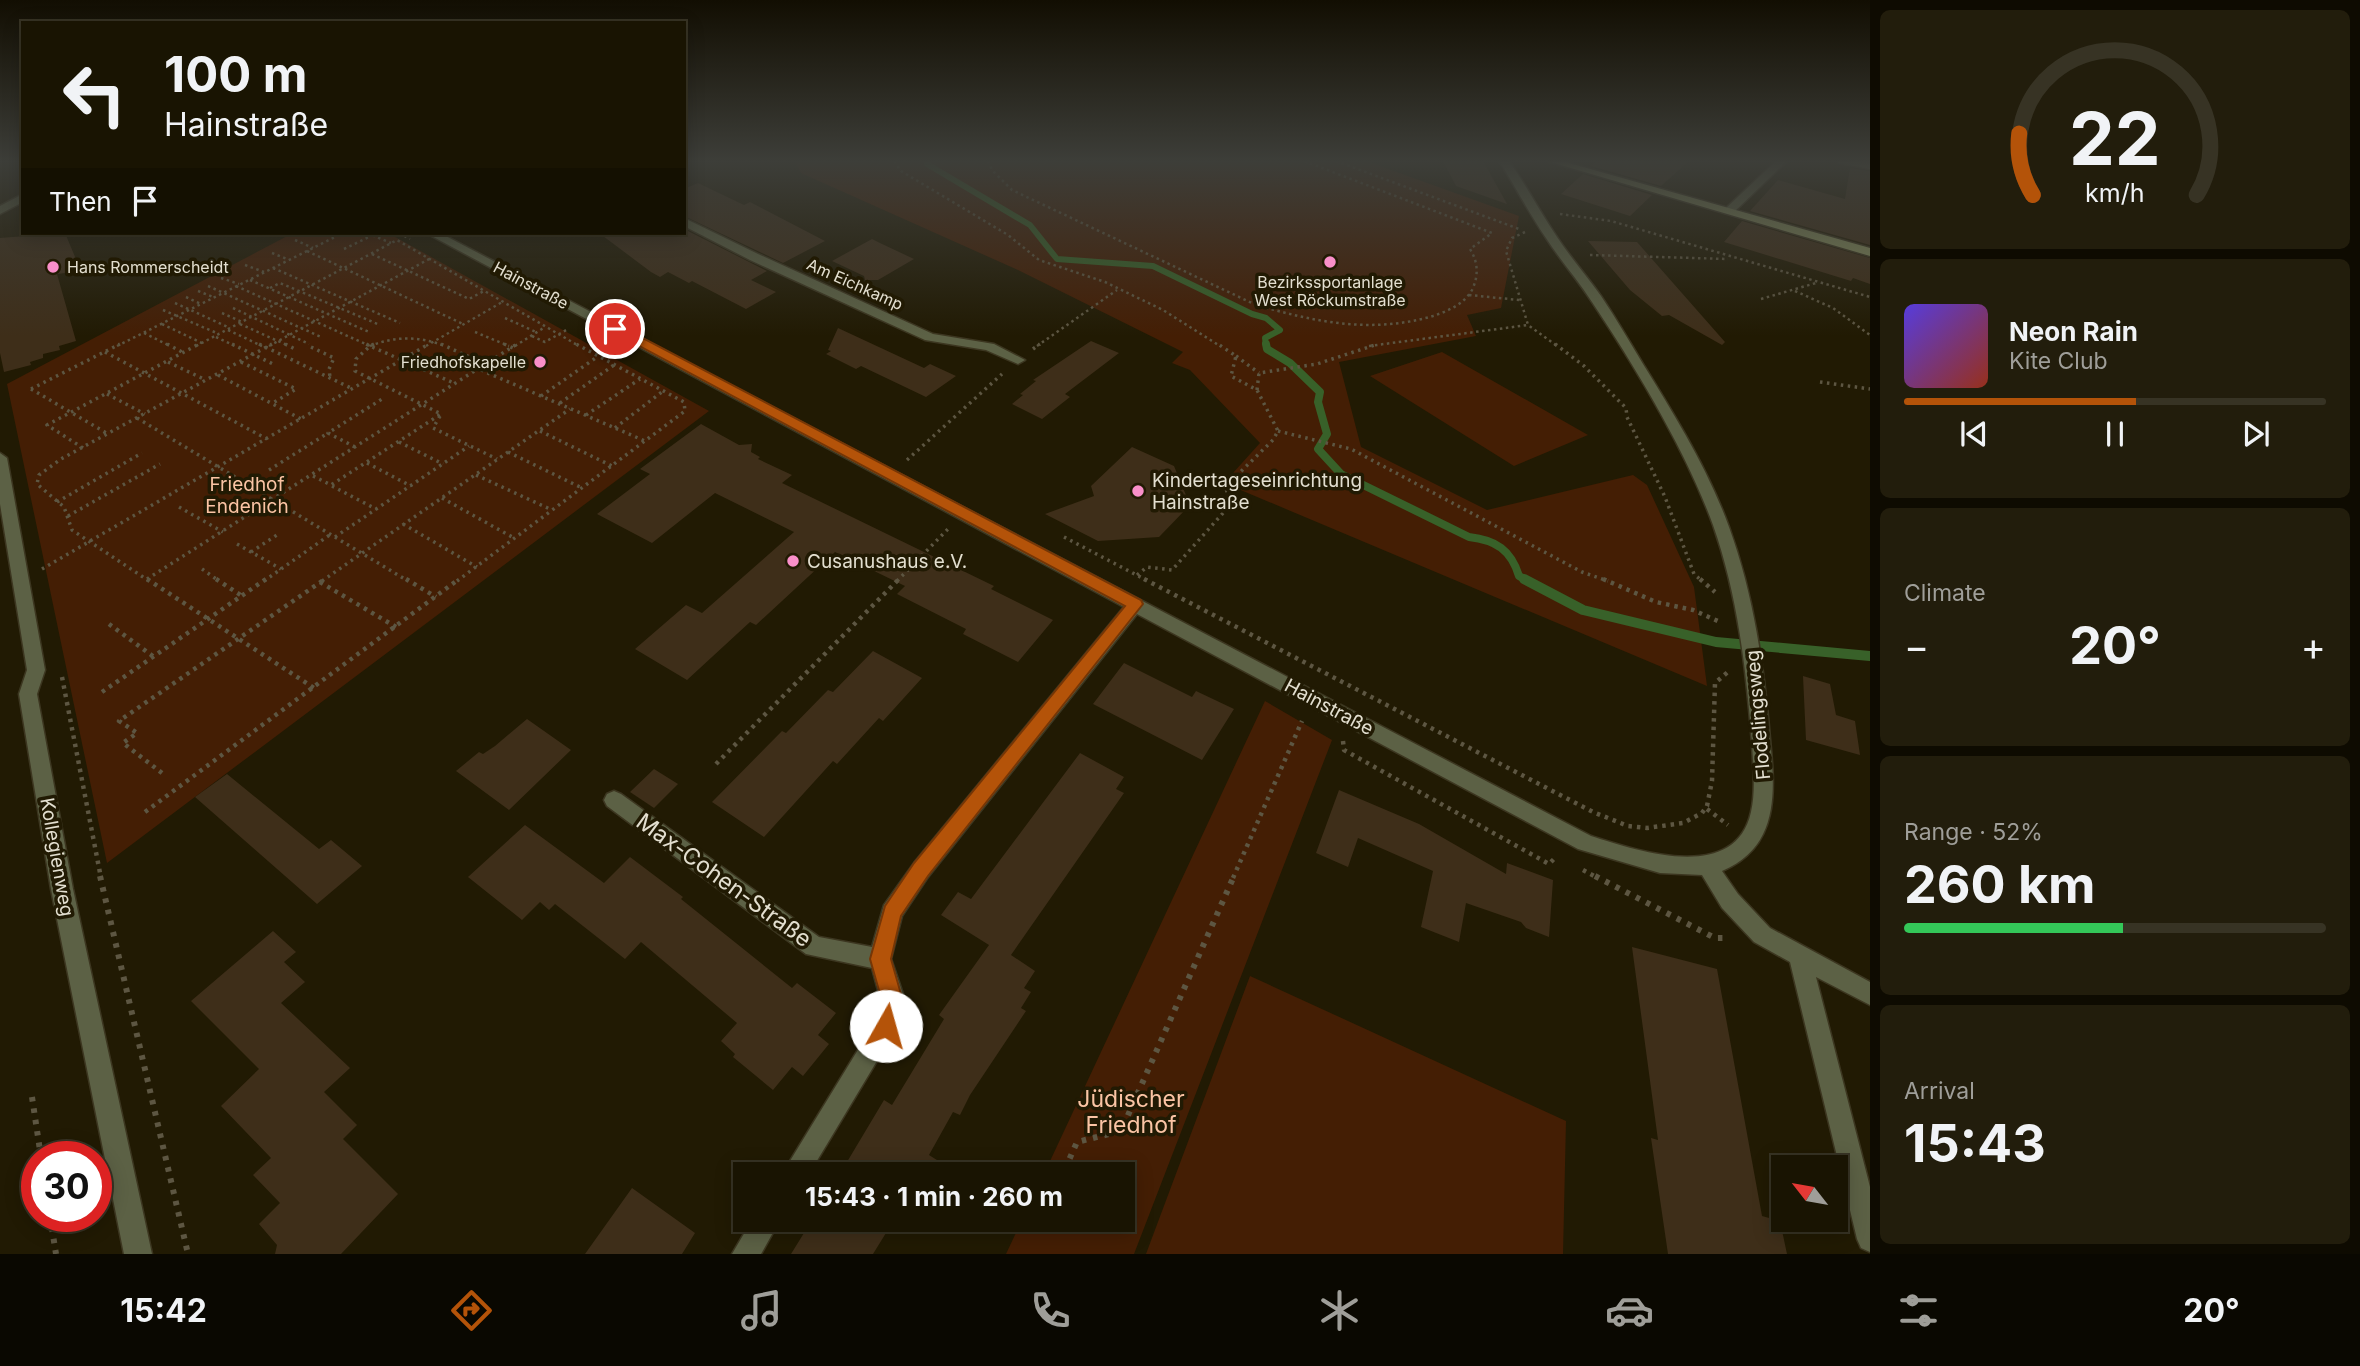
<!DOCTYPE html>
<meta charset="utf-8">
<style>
body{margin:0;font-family:Inter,sans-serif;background:#221d0c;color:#f1f3f6;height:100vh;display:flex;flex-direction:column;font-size:26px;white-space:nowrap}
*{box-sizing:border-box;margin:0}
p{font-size:23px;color:#9f9e99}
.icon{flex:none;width:38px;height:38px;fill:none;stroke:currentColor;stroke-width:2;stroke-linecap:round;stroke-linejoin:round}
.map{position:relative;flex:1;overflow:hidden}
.panel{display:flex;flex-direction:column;gap:10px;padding:10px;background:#0e0b01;width:490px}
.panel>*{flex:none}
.banner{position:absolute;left:21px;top:21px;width:665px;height:214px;border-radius:0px;box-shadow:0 4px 18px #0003,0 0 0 2px #373324;background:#191402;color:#f1f3f6;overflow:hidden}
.needle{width:46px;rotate:301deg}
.fabs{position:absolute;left:1771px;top:1155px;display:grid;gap:14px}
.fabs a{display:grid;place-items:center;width:77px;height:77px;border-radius:0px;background:#191402;box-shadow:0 4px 18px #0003,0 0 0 2px #373324;font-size:35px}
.speed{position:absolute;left:21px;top:1141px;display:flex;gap:14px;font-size:35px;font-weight:700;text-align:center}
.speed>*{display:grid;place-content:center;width:91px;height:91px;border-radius:50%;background:#191402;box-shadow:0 4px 18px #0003,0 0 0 2px #373324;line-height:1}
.speed .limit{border:10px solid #d22;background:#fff;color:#111}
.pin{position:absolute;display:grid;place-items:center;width:60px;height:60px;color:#fff;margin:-30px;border:4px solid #fff;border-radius:50%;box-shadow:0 2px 7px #0007}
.me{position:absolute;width:77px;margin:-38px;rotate:7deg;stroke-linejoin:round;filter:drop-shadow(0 0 5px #0008)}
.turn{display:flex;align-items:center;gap:24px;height:147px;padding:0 28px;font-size:32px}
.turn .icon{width:91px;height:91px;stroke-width:2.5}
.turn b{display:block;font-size:49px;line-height:60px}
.then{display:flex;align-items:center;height:66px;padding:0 28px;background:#0003;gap:14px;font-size:26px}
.big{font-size:52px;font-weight:700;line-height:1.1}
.panel .widget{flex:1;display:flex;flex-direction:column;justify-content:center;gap:10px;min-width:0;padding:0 24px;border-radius:10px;background:#221d0c}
.panel .dial{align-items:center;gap:0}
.dial svg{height:182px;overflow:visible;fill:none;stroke:#373324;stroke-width:7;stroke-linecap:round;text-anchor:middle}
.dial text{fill:#f1f3f6;stroke:none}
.song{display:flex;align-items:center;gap:21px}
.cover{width:84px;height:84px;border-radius:10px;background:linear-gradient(135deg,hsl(250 70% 55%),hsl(10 70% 35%))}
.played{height:7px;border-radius:4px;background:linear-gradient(90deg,#b45309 55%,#373324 55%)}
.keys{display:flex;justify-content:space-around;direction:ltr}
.heat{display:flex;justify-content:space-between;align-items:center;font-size:38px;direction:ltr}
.charge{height:10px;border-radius:5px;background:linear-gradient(90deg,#34c759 52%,#373324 0)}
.trip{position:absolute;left:733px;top:1162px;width:402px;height:70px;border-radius:0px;background:#191402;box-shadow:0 4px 18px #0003,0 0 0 2px #373324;font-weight:700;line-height:70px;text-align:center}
.tab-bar{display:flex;height:112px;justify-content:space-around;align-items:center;background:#0a0801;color:#9f9e99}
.tab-bar .icon{width:49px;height:49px}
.tab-bar .active{color:#b45309}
.tab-bar b{font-size:32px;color:#f1f3f6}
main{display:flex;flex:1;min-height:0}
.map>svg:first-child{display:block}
.green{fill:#441e04}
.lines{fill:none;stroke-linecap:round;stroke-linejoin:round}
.stream-far2{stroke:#386129;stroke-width:6}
.stream-far1{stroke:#386129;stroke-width:8}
.stream{stroke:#386129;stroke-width:10}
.building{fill:#3e2e19}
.street-casing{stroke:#3c3620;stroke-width:3}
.secondary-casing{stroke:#3c3620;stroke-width:3}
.path-far3{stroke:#5d5642;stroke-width:2.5;stroke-dasharray:2.5 3.5;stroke-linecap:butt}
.path-far2{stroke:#5d5642;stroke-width:3.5;stroke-dasharray:2.5 4.5;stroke-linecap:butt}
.path-far1{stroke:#5d5642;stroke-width:4.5;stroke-dasharray:3.5 5;stroke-linecap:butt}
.path{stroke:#5d5642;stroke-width:6;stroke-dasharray:4.5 7;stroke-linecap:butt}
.street{fill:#5c6145;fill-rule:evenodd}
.secondary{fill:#828a5c;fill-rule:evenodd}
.route{fill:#b45309;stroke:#753606;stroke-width:2}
.poi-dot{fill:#f98fc9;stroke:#211a03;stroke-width:2.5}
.labels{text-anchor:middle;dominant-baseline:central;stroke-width:7;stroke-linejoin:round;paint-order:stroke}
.far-poi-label{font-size:16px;fill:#e3dfd0;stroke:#211a03;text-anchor:start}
.far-street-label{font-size:16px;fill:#e3dfd0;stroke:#211a03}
.poi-label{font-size:19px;fill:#e3dfd0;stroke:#211a03;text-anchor:start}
.park-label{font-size:19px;fill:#fbc4a4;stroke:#211a03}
.street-label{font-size:19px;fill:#e3dfd0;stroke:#211a03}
.near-street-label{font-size:23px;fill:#e3dfd0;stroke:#211a03}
.near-park-label{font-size:23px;fill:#fbc4a4;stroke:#211a03}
</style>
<main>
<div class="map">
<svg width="1870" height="1254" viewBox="0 0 1870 1254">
<rect width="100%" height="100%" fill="#211a03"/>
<path class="green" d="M 795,161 L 1366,161 L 1519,216 L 1501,308 L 1467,315 L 1476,336 L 1339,362 L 1361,447 L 1487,510 L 1633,475 L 1647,485 L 1694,587 L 1707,686 L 1224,483 L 1260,443 L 1190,370 L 1172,363 L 1183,352 L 1018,270 L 801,173 Z
M 293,233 L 388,233 L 709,411 L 107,863 L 7,384 Z
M 1442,352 L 1588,435 L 1514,466 L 1370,376 Z
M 1265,701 L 1332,740 L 1134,1254 L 1006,1254 L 1022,1220 L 1124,1220 L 1124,1174 L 1044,1174 Z
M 1250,976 L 1566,1121 L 1563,1254 L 1146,1254 Z"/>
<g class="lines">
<path class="stream-far2" d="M 927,161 L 927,164 L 1030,225 L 1057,259 L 1153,266 L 1252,314 L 1266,318 L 1280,330 L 1265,338 L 1266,346"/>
<path class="stream-far1" d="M 1266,344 L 1267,349 L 1290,363 L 1320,392 L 1318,402 L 1327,434 L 1318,449 L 1341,474 L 1469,537 C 1496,540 1511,550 1519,576 L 1528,581"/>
<path class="stream" d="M 1524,579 L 1583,610 L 1716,642 L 1870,656"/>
</g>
<path class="building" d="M 1443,161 L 1483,161 L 1507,204 L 1456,186 Z
M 1598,161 L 1689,161 L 1661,186 L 1591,166 Z
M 1850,168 L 1870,171 L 1870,245 L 1750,211 L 1778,180 L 1845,199 Z
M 1583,174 L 1652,195 L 1630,216 L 1561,194 Z
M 698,183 L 744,205 L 750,202 L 825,241 L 783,263 L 684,216 L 684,189 Z
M 1742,221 L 1870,258 L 1870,284 L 1853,278 L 1851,281 L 1724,242 Z
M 684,229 L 767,271 L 751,280 L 776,292 L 746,309 L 692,281 L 689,283 L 668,272 L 660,277 L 651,272 L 599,233 L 684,233 Z
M 65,233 L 81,271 L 57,274 L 76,341 L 59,346 L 60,350 L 43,354 L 43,358 L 30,362 L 31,365 L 4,372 L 0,353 L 0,238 Z
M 872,239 L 880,243 L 914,259 L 878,280 L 865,280 L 864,276 L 832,261 Z
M 1588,241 L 1637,242 L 1725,342 L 1722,345 L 1669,315 L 1662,316 L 1630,290 Z
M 838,328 L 924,368 L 930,364 L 956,376 L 926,397 L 861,366 L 856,369 L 826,354 L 831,351 L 828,350 Z
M 1091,341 L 1119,353 L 1065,394 L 1070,397 L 1042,419 L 1012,404 L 1023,395 L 1020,394 L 1036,381 L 1033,380 Z
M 701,424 L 739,445 L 752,444 L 751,452 L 760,457 L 758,459 L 792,475 L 782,483 L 994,586 L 991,589 L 1053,620 L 1018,662 L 963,634 L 966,629 L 897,594 L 905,586 L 835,552 L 756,625 L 750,622 L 687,680 L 635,649 L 686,605 L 702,613 L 794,532 L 715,493 L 652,543 L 597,514 L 650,474 L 640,469 Z
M 1132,447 L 1174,466 L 1190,505 L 1159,537 L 1098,541 L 1045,514 L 1094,496 L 1091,486 Z
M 873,651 L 922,678 L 883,721 L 879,718 L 837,764 L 833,761 L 764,837 L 712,802 L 782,731 L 786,733 L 828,690 L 833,692 Z
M 1124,663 L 1192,697 L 1196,691 L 1234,709 L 1202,760 L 1093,704 Z
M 1803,676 L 1830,684 L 1836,715 L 1855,721 L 1860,755 L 1806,740 Z
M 527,719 L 571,750 L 509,810 L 456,771 L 479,752 L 483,754 L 495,746 Z
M 1080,753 L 1124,777 L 1116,789 L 1124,793 L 1011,955 L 1035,971 L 1024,988 L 1031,992 L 1021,1008 L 1026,1011 L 970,1095 L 960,1115 L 953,1112 L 929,1155 L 959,1174 L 845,1174 L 841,1172 L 884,1100 L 892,1105 L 944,1019 L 939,1015 L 989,945 L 941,915 L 958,892 L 971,899 Z
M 654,769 L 678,784 L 654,808 L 630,792 Z
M 227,774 L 319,849 L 331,840 L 362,866 L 317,904 L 195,797 Z
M 1339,790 L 1419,824 L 1506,874 L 1507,863 L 1553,880 L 1549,937 L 1526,928 L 1521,922 L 1466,903 L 1459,942 L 1421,927 L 1433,871 L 1358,838 L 1348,867 L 1316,853 Z
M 525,825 L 604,883 L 630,857 L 683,897 L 681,899 L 792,988 L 797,983 L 836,1013 L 818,1035 L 829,1044 L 803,1076 L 792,1067 L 773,1090 L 733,1057 L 735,1054 L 721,1041 L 737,1023 L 641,942 L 625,959 L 555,904 L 549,910 L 540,902 L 522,920 L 468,877 Z
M 273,931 L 296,952 L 284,962 L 305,982 L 281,1003 L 350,1068 L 324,1092 L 357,1125 L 343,1139 L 398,1194 L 341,1254 L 275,1254 L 277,1245 L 259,1224 L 280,1203 L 253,1175 L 271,1158 L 221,1106 L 259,1069 L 191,1001 Z
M 1632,947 L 1717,969 L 1762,1216 L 1780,1221 L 1787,1254 L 1668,1254 L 1651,1138 L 1658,1140 Z
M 632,1188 L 695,1233 L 682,1254 L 585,1254 Z
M 812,1220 L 894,1220 L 873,1254 L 791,1254 Z"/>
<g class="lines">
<defs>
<path id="street" d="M 1499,161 L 1509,161 C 1526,185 1540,212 1557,237 C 1570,257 1587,276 1601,296 C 1616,318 1629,341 1643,364 C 1675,416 1708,469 1729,527 C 1754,596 1764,667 1770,739 C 1775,791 1780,847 1722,871 L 1738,894 L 1770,928 L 1870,982 L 1870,1005 L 1816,977 L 1870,1187 L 1870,1252 L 1861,1248 L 1857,1239 L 1790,962 L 1754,942 L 1722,908 L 1702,875 L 1660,873 L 1578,849 L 1137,614 L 928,877 L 902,916 L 891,959 L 903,994 L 898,1026 L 809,1174 L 782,1174 L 875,1022 L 879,994 L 872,968 L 806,954 L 607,806 L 604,800 L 607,794 L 614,791 L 621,794 L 819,937 L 872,947 L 884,905 L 914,863 L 1124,607 L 426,233 L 440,233 L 1591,836 C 1638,851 1735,884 1751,812 C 1756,790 1753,766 1752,743 C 1746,669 1738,596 1713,525 C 1686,451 1636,368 1592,302 C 1578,280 1560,260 1546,238 C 1529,213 1515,186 1499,161 Z
M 1776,161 L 1787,161 L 1733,213 L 1725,213 L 1725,209 Z
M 1838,161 L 1870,163 L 1870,169 L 1839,163 Z
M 23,194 L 23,202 L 0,214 L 0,206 Z
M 684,218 L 758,254 L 933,334 L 994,344 L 1025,360 L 1018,364 L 986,350 L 925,340 L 750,260 L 684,226 Z
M 0,453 L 7,458 L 45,670 L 37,694 L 73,889 L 152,1254 L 124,1254 L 51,889 L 19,694 L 27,670 L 0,504 Z
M 752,1220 L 780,1220 L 761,1254 L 732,1254 Z"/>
<path id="secondary" d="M 1547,161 L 1562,161 L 1870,248 L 1870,256 Z"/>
</defs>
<use href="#street" class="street-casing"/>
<use href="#secondary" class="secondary-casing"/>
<path class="path-far3" d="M 894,161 L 901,171 L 1008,235 L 1039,260 L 1105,282 L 1163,310 L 1220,346
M 988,161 L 992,170 L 1012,190 L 1254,304 C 1313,322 1372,334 1433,316 C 1448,311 1464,304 1472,290 C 1479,275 1478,262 1470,249 L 1492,233 L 1304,161
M 1336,161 L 1519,229
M 1560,214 L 1611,221 L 1870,297
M 1525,232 L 1512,238 L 1506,251 L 1528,325 L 1557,346
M 367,233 L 391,243
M 399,233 L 410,239
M 295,240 L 313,248
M 344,249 L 373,235
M 307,251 L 463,324
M 272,253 L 287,259
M 372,254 L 469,299 L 484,291
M 1590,255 L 1728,259
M 245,265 L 264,272
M 273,268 L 400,323
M 221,278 L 239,284
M 250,280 L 369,332
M 208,286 L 321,337
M 236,286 L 370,346
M 270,288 L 280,283 L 380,325
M 198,291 L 213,297
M 1795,291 L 1833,308 L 1870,335
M 1469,295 L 1519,300
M 186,297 L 201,304
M 1761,299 L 1816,283
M 175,303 L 230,328
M 233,308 L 309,344
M 163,310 L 219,334
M 222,313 L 242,322
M 505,318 L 536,332
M 162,324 L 202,343
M 240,324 L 289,346
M 228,330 L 262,346
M 475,332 L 509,346
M 144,333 L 170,346
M 532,336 L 545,342 L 568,329
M 216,337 L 235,346
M 117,346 L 343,233
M 196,346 L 397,240 L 579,346
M 269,346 L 431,258
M 370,346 C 395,336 419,336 445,346
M 426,346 L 504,301
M 515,346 L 545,327
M 1037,346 L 1117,290
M 1369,346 L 1528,325"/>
<path class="path-far2" d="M 167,344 L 184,353
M 232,344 L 273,364
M 259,344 L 353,389
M 285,344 L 297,350
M 374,344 L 370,346 L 456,384
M 441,344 L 487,365
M 504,344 L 513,348
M 1555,344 L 1584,366 L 1626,408 L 1627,417 L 1665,497 L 1694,574 L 1702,581
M 311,347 L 334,358 L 329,369 L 330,377
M 1033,349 L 1040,344
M 105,352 L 267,439
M 1236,356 L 1259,373
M 168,362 L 206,380
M 241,362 L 296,389 L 273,403
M 481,370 L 645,441
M 218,375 L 301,419
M 1820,382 L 1870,389
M 31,389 L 120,344
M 31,389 L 108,434
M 1257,390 L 1259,373 L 1317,364 L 1378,344
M 107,394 L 145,414
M 541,396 L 597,357
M 560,403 L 614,365
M 586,415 L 640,379
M 440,416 L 433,428 L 497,459
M 137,418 L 408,581
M 615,428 L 663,391
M 540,431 L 612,466
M 1278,431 L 1351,449 L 1582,572 L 1608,581
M 399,442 L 443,464
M 355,447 L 328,433 L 382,399
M 83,448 L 47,425 L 199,344
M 508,452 L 582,488
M 907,460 L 1002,374
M 367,463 L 411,486
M 269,470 L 328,433
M 476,475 L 552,510
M 313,476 L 331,485 L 441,414 L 355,371 L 356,359 L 370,346 L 366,344
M 332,486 L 376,509
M 442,498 L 514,538
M 57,502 L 142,453
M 179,507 L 223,532
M 68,516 L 160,464
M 403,524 L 477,567
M 335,537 L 469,446
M 1064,537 L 1148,581
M 237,544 L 281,569
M 251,552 L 280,533
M 42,569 L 429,344
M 202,569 L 219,581
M 1137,575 L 1147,567 L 1172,570 L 1232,503 L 1225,487 L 1273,440 L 1278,431 L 1257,390 L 1231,376 L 1236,356 L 1218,344
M 147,579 L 517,344
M 149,581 L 72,530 L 64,507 L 37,484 L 39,475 L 61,459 L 272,344
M 264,581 L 331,534
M 322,581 L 570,409
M 457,581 L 685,411 L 684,402 L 576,344
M 897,581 L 948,529"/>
<path class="path-far1" d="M 147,579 L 314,688
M 216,579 L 242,596
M 406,579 L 436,597
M 1144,579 L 1593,812 L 1628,826 L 1647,828 L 1683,823 L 1702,813 L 1707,806 L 1712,781 L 1715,683 L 1729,671
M 1603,579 L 1656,602 L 1693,610 L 1720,622
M 1700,579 L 1715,592
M 320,582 L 396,627
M 109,624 L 154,657
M 62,677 L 101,878
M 102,692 L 266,579
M 1343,741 L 1344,750 L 1549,864 L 1556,857
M 716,764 L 899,579
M 162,773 L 123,743 L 137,733 L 119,721 L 325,579
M 1707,809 L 1728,825
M 145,812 L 459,579
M 1583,870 L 1598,878
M 1233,878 L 1302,721"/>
<path class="path" d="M 100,876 L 188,1254
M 1595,876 L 1715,938 L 1726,938
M 32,1097 L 41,1157
M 1065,1169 L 1077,1142 L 1121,1131 L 1234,876
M 50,1216 L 56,1254"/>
<use href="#street" class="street"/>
<use href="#secondary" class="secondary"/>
</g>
<linearGradient id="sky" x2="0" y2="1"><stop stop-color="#120e02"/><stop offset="0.48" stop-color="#3d3e39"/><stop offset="1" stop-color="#3d3e39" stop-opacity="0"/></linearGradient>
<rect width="1870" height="336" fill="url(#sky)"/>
<path class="route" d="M 611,326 L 620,326 L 1141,600 L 1143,604 L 928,876 L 901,916 L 891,959 L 901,994 L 893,1034 L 886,1037 L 878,1034 L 875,1026 L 880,994 L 870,959 L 885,906 L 914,863 L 1125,606 L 611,331 Z"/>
<g class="poi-dot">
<circle cx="1330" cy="262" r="7"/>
<circle cx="53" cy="267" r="7"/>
<circle cx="540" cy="362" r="7"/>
<circle cx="1138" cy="491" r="7"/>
<circle cx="793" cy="561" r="7"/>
</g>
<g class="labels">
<g class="far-poi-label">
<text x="67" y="267">Hans Rommerscheidt</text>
<text x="1330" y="282" text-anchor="middle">Bezirkssportanlage<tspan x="1330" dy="18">West Röckumstraße</tspan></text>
<text x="526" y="362" text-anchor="end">Friedhofskapelle</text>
</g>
<g class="far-street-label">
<text transform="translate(855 284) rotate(24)">Am Eichkamp</text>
<text transform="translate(531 285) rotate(28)">Hainstraße</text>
</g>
<g class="poi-label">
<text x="1152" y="480">Kindertageseinrichtung<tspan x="1152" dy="22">Hainstraße</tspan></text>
<text x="807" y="561">Cusanushaus e.V.</text>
</g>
<g class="park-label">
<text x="247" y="484">Friedhof<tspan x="247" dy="22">Endenich</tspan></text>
</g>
<g class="street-label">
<text transform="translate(1329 707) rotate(28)">Hainstraße</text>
<text transform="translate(1758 715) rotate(-95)">Flodelingsweg</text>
<text transform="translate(57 857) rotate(80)">Kollegienweg</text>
</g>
<g class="near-street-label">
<text transform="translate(724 880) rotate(36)">Max-Cohen-Straße</text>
</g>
<g class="near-park-label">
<text x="1131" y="1099">Jüdischer<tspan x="1131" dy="26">Friedhof</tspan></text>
</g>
</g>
</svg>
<div class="fabs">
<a><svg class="needle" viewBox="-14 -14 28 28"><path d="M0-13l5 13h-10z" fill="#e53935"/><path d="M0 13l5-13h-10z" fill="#9f9e99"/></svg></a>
</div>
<div class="speed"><div class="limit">30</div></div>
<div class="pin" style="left:615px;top:329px;background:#d93025"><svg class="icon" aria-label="arrive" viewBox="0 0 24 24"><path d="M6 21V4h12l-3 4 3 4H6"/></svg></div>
<svg class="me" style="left:886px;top:1026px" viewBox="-20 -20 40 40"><circle r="19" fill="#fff"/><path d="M0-13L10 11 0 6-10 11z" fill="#b45309"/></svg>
<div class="trip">15:43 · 1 min · 260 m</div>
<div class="banner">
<div class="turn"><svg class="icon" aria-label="left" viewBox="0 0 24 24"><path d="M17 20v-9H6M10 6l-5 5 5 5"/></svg><div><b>100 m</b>Hainstraße</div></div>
<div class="then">Then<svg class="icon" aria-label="arrive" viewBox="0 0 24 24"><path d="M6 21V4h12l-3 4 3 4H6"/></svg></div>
</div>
</div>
<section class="panel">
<div class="widget dial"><svg viewBox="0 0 100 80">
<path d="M14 69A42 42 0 1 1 86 69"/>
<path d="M14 69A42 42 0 0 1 8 42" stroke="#b45309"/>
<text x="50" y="56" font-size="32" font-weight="700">22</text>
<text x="50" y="72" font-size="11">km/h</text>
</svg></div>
<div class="widget">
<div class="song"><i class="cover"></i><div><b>Neon Rain</b><p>Kite Club</p></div></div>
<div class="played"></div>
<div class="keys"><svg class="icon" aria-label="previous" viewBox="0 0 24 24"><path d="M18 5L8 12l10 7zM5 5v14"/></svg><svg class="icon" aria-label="pause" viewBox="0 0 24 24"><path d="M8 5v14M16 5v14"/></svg><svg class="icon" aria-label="next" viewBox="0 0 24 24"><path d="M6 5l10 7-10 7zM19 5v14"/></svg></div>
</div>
<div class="widget"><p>Climate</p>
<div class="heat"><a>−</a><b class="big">20°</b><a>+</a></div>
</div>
<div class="widget"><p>Range · 52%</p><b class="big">260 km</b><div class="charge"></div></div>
<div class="widget"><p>Arrival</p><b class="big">15:43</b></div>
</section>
</main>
<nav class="tab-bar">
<b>15:42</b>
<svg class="icon active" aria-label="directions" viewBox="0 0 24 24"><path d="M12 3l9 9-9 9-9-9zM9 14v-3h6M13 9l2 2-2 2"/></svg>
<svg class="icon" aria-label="music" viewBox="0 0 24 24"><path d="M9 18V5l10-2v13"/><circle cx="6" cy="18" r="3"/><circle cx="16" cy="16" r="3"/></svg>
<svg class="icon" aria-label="phone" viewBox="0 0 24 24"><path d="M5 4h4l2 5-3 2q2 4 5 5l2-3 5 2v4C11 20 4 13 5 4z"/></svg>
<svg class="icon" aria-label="climate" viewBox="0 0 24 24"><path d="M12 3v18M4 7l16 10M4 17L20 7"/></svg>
<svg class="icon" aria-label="car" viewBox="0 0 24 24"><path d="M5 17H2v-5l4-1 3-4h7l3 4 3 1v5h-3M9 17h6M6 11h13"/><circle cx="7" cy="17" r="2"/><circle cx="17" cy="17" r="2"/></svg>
<svg class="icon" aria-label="filters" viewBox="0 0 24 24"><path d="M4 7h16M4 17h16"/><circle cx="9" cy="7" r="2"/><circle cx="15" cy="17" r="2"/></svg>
<b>20°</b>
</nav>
